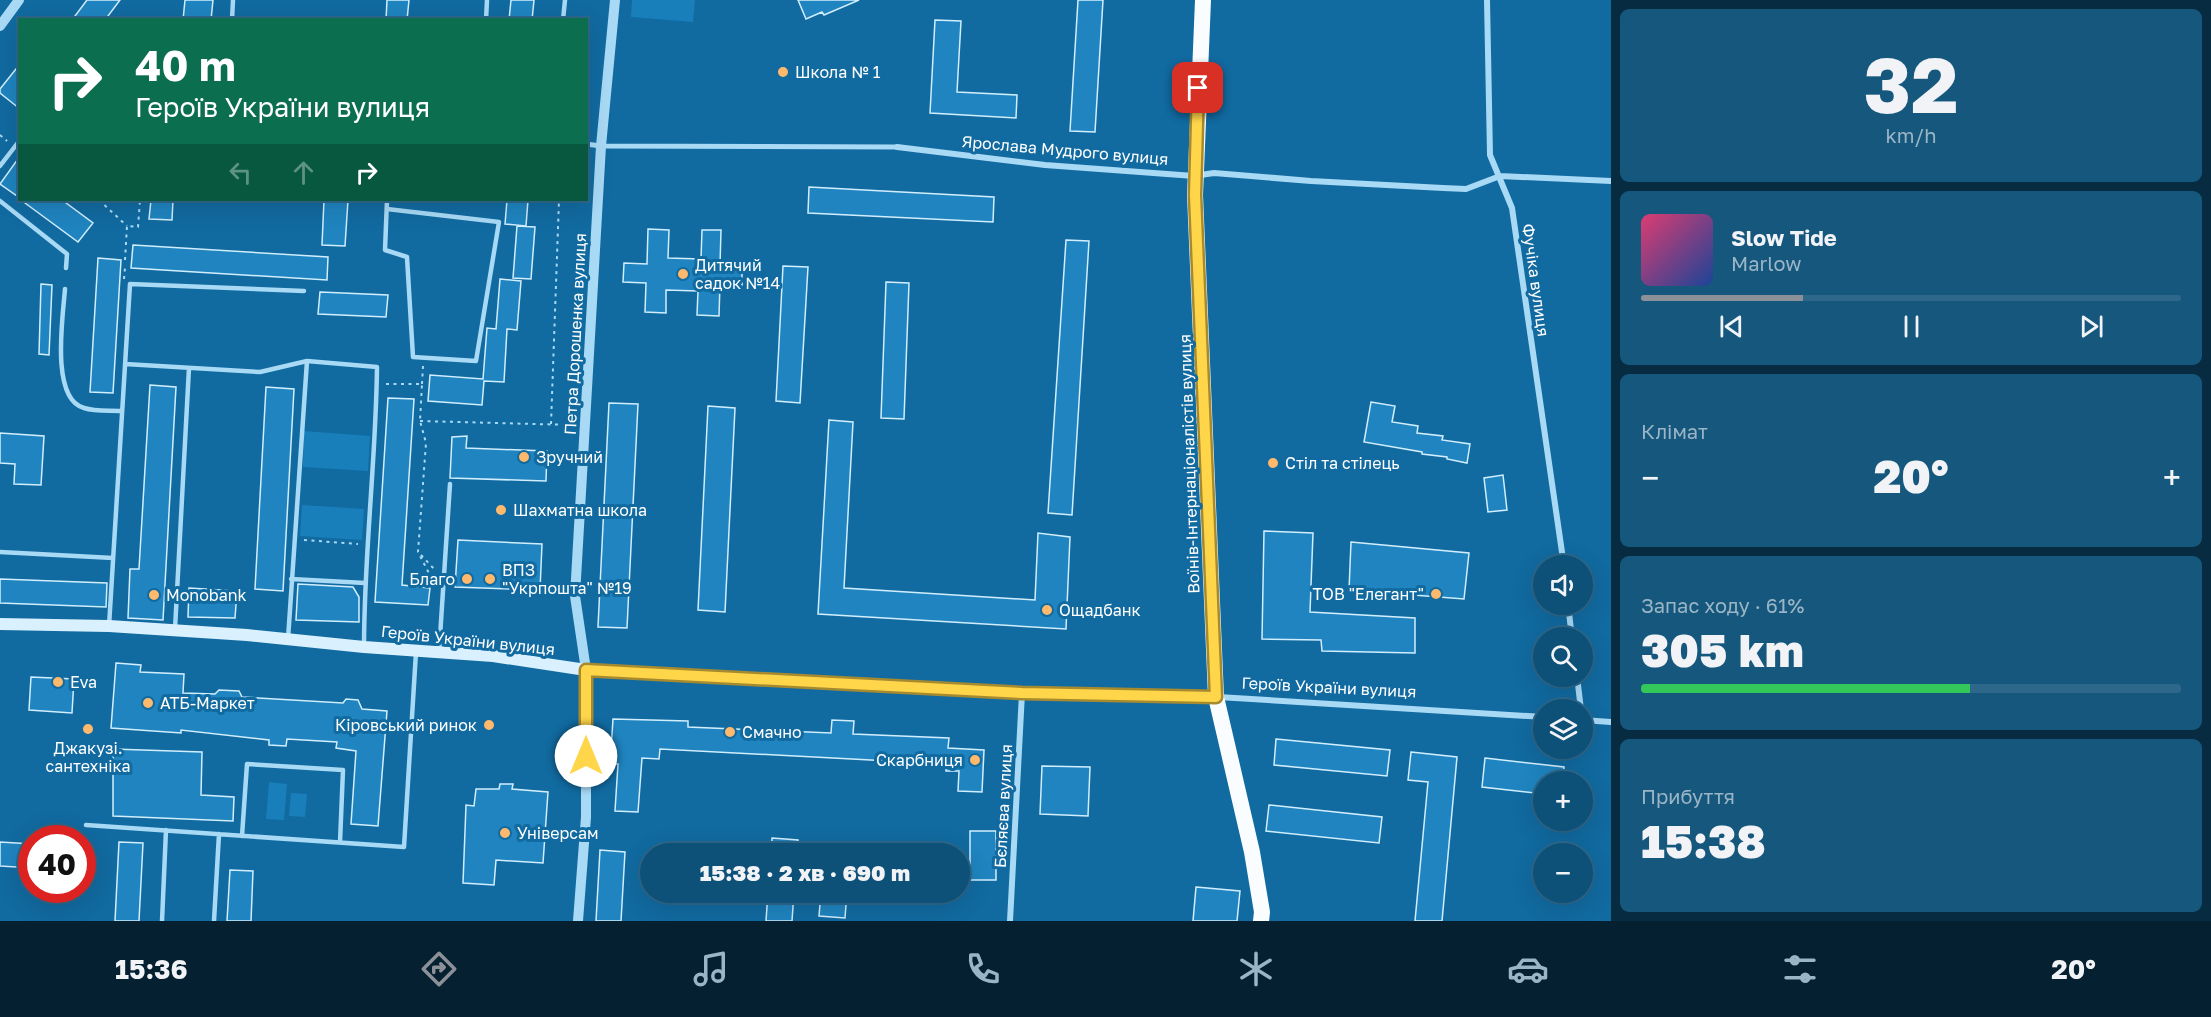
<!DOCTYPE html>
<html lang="uk">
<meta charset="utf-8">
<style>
body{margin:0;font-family:"Golos Text",sans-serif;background:#16577d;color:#f1f3f6;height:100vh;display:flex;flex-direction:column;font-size:22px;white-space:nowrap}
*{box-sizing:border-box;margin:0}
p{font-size:20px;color:#9ab5c6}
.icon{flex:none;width:33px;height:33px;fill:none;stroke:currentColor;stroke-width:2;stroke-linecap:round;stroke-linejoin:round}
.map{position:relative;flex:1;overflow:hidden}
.drawer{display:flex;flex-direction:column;gap:9px;padding:9px;background:#072c42;width:600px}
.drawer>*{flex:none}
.hud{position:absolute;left:18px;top:18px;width:570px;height:183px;border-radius:0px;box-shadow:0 6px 24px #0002,0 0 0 2px #2d678a;background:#0b6e4f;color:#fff;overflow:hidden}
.controls{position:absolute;left:1533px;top:555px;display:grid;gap:12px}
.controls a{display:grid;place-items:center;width:60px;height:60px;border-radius:50%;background:#0d5078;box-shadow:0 6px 24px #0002,0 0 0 2px #2d678a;font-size:30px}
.speed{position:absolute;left:18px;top:825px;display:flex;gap:12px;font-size:30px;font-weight:700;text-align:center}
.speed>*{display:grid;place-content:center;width:78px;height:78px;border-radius:50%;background:#0d5078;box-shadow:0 6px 24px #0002,0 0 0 2px #2d678a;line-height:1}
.speed .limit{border:9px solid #d22;background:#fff;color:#111}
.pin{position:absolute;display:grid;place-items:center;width:51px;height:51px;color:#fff;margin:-26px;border-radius:12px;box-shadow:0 3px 9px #0006}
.me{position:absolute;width:66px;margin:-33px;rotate:0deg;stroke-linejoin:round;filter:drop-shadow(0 0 4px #0008)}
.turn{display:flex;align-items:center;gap:21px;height:126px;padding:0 18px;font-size:27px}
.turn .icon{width:78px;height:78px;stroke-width:2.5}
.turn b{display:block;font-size:42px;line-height:51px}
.lanes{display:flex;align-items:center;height:57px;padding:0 18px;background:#0003;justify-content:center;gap:30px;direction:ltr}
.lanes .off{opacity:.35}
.big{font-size:45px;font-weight:800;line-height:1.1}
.drawer .card{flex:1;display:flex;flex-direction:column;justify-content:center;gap:9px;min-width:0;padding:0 21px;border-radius:9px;background:#16577d}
.drawer .dial{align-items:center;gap:0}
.dial b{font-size:78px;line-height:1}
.song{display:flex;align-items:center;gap:18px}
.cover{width:72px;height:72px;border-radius:9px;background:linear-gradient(135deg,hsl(340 70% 55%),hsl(220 70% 35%))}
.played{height:6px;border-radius:3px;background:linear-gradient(90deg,#8c9099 30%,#2d678a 30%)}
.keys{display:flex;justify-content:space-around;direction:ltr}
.heat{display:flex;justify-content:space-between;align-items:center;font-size:33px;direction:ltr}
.charge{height:9px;border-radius:4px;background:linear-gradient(90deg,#34c759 61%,#2d678a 0)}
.trip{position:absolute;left:640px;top:843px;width:330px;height:60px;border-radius:30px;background:#0d5078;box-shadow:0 6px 24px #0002,0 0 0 2px #2d678a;font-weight:800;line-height:60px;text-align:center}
.dock{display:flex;height:96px;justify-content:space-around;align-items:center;background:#052030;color:#9ab5c6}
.dock .icon{width:42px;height:42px}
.dock .active{color:#8c9099}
.dock b{font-size:27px;color:#f1f3f6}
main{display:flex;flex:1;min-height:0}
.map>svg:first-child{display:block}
.green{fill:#187fba}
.building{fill:#1f84bf;stroke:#d1eefe;stroke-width:1.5}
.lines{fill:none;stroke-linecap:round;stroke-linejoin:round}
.path{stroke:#a8d9f5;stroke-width:2;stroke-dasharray:3 4.5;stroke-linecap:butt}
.service{stroke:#a8d9f5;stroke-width:4.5}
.pedestrian{stroke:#a8d9f5;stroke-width:5}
.minor{stroke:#a8d9f5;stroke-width:6}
.tertiary{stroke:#a8d9f5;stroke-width:10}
.secondary{stroke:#d9f0fe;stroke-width:12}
.trunk{stroke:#fafdff;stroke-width:16}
.route-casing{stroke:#a68a30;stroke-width:15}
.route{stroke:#ffd54a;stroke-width:10}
.poi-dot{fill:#ffb96c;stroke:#116aa0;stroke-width:2}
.labels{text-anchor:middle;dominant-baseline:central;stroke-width:6;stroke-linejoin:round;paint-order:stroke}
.poi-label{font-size:16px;fill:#fff;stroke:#116aa0;text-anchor:start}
.street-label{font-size:16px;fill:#fff;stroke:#116aa0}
</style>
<main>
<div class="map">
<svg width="1611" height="921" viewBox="0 0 1611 921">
<rect width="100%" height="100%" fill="#116aa0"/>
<path class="green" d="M 632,0 L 695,0 L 693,22 L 631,17 Z
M 304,431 L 370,436 L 368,471 L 303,467 Z
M 302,505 L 364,509 L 362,540 L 300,536 Z
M 269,782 L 287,784 L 284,820 L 266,819 Z
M 291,793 L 307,794 L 305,817 L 289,816 Z"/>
<path class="building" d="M 87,0 L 120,0 L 105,20 L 72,20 Z
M 185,0 L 213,0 L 211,20 L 183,20 Z
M 387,0 L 409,0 L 407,20 L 386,20 Z
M 511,0 L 534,0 L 532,20 L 509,20 Z
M 798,0 L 859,0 L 824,15 L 822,12 L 806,19 Z
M 1078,0 L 1103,0 L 1095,132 L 1070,131 Z
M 935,20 L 961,21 L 957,92 L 1017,95 L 1016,118 L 930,113 Z
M 20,64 L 20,109 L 0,93 L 0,89 Z
M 20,156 L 20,198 L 0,184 Z
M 809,187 L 994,197 L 993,222 L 808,213 Z
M 21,200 L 62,200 L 93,223 L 78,242 Z
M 151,200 L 173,200 L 172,220 L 149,219 Z
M 324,200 L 348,200 L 345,246 L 322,245 Z
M 507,200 L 528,200 L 526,226 L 505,224 Z
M 517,226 L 535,227 L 531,279 L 513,278 Z
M 648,229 L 669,230 L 668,258 L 701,259 L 702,230 L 721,230 L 720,265 L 742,266 L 742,285 L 720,284 L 719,316 L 697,315 L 698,291 L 666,290 L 666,313 L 645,312 L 646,283 L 623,282 L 624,263 L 647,264 Z
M 1066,240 L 1089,241 L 1072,515 L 1048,513 Z
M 133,245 L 328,257 L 327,280 L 131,268 Z
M 98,258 L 121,260 L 113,393 L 90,392 Z
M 783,266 L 808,267 L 800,403 L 776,401 Z
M 500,279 L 521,281 L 517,330 L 507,329 L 504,382 L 484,381 L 482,405 L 428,401 L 430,375 L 483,379 L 487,328 L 496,329 Z
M 886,282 L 909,283 L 904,419 L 881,418 Z
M 41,284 L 52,285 L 49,355 L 39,354 Z
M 320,292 L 388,295 L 386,317 L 318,314 Z
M 150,385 L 176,387 L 163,620 L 128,618 L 130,569 L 139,569 Z
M 266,387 L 294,389 L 283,591 L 255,589 Z
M 388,398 L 414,399 L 402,585 L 430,588 L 428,605 L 375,602 Z
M 1371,402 L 1395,406 L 1392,422 L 1418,426 L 1417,433 L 1443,436 L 1442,440 L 1470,444 L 1467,463 L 1447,459 L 1447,457 L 1422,454 L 1422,452 L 1364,442 Z
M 609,403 L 638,404 L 627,628 L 598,627 Z
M 708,406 L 735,408 L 725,612 L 698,610 Z
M 829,420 L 853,422 L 844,588 L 1035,600 L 1038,533 L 1070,537 L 1066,629 L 818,614 Z
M 0,433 L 44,436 L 41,485 L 14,484 L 15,464 L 0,463 Z
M 467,436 L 466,448 L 547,451 L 546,481 L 450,478 L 452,437 Z
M 1503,475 L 1507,510 L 1488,512 L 1484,478 Z
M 1264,531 L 1313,533 L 1310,612 L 1415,618 L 1415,653 L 1322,651 L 1321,640 L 1262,639 Z
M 458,540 L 542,544 L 540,590 L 455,587 Z
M 1351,542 L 1469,553 L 1464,599 L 1349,590 Z
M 0,579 L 107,583 L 106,607 L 0,603 Z
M 298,584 L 353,587 L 359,597 L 359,622 L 296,620 Z
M 189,588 L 237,591 L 235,618 L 188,617 Z
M 116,663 L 141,665 L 140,672 L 184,674 L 183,693 L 215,694 L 219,690 L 239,691 L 242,697 L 343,703 L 346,699 L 358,700 L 362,709 L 387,711 L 378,826 L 351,824 L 356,751 L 336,748 L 337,742 L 287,739 L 286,746 L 269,745 L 269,740 L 181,730 L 181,733 L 111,728 Z
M 31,677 L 74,679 L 72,713 L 29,710 Z
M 613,719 L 688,721 L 688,727 L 831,733 L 832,720 L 854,721 L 853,734 L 949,738 L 948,748 L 984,750 L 982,792 L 958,791 L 959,771 L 946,771 L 946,764 L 660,749 L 659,759 L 642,758 L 638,812 L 615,811 L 618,764 L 610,764 Z
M 1276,739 L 1390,750 L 1387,776 L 1274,765 Z
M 113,749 L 202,752 L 201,795 L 234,797 L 233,821 L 113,816 Z
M 1411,752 L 1457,757 L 1442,921 L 1415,921 L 1428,782 L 1408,780 Z
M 1485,758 L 1564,767 L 1562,782 L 1544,782 L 1544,794 L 1482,787 Z
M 1042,766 L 1090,767 L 1088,816 L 1040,814 Z
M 500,784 L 513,784 L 512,789 L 548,792 L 543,863 L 496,860 L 494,885 L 463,883 L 466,805 L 474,806 L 476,789 L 499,789 Z
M 1269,805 L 1382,817 L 1379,843 L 1266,831 Z
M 970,831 L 996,831 L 996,880 L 970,880 Z
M 772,838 L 798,840 L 797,854 L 771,854 Z
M 0,842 L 32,844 L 32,868 L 0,866 Z
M 119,842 L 143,843 L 139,921 L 115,921 Z
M 600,850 L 625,852 L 621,921 L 596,921 Z
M 230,870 L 253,871 L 251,921 L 227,921 Z
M 1196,887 L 1240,891 L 1237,921 L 1193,921 Z
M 768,892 L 794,892 L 792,921 L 766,921 Z
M 821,892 L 847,892 L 845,918 L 819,916 Z"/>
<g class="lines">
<path class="path" d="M 0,135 L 7,141
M 99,200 L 127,226
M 125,260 L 127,226 L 138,227 L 140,200
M 124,279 L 125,268
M 386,384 L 422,384 L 420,421 L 426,443 L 418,552 L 434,583
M 422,384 L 423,366
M 420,421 L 573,425
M 551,424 L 559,200
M 304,540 L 358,544
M 421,555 L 435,570
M 542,591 L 563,589"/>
<path class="service" d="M 232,20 L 233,0
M 486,20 L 487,0
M 563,20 L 565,0
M 0,166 L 20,140
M 0,201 L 67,254 L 66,268
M 387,209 L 499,222 L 476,361 L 413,357 L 407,257 L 385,250 L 387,200
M 65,289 C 63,316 50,399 84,408 C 96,412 110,410 122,411
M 125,364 L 260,372 L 307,361 L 377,367 C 376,461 364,553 364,647
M 0,552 L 113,558
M 291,579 L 365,583
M 109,626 L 130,284 L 304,291
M 175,629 L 189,368
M 288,639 L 307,361
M 439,652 L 450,484
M 86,825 L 404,847 L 416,652
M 242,836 L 247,764 L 343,770 L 340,842
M 162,921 L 166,830
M 214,921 L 219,834"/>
<path class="pedestrian" d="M 586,144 L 601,146 L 897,147"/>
<path class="minor" d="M 1487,0 L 1490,155 L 1512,208 L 1564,566
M 897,147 L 1045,165 L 1194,176 L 1214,173 L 1311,181 L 1443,188 L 1466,189 L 1500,176 L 1611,181
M 1568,604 L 1572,638
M 1577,676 L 1581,710
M 1218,697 L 1544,717
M 1582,720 L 1611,722
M 1010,921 L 1022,693"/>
<path class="tertiary" d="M 0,26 L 19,0
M 578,921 L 586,817 L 586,670 L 575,596 L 601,146 L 615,0"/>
<path class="secondary" d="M 0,624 L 109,626 L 247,635 L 364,647 L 493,656 L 586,670 L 1022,693 L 1216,697"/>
<path class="trunk" d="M 1203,0 L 1195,195 L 1216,697 L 1252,852 L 1262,912 L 1261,921"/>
</g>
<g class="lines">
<defs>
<path id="route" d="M 586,756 L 586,670 L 1022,693 L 1216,697 L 1195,195 L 1198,88"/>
</defs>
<use href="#route" class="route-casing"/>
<use href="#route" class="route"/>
</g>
<g class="poi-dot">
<circle cx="783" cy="72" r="6"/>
<circle cx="683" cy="274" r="6"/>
<circle cx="524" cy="457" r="6"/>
<circle cx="1273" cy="463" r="6"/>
<circle cx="501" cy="510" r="6"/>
<circle cx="467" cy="579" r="6"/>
<circle cx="490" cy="579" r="6"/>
<circle cx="1436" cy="594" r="6"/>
<circle cx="154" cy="595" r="6"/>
<circle cx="1047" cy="610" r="6"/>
<circle cx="58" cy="682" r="6"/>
<circle cx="148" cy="703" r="6"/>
<circle cx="489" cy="725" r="6"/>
<circle cx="88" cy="729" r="6"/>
<circle cx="730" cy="732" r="6"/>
<circle cx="975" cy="760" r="6"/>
<circle cx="505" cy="833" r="6"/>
</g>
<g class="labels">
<g class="poi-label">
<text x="795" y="72">Школа № 1</text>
<text x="695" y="265">Дитячий<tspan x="695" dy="18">садок №14</tspan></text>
<text x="536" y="457">Зручний</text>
<text x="1285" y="463">Стіл та стілець</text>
<text x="513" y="510">Шахматна школа</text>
<text x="502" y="570">ВПЗ<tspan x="502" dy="18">"Укрпошта" №19</tspan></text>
<text x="455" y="579" text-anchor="end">Благо</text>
<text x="1424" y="594" text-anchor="end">ТОВ "Елегант"</text>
<text x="166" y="595">Monobank</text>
<text x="1059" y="610">Ощадбанк</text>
<text x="70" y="682">Eva</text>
<text x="160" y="703">АТБ-Маркет</text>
<text x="477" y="725" text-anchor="end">Кіровський ринок</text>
<text x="742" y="732">Смачно</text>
<text x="88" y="748" text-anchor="middle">Джакузі.<tspan x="88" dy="18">сантехніка</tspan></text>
<text x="963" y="760" text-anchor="end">Скарбниця</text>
<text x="517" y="833">Універсам</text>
</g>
<g class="street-label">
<text transform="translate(1065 150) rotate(5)">Ярослава Мудрого вулиця</text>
<text transform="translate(1536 280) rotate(82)">Фучіка вулиця</text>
<text transform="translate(575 334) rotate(-87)">Петра Дорошенка вулиця</text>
<text transform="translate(1189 464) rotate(-92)">Воїнів-Інтернаціоналістів вулиця</text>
<text transform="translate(468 640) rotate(6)">Героїв України вулиця</text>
<text transform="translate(1329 687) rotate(3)">Героїв України вулиця</text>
<text transform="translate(1003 806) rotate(-87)">Бєляєва вулиця</text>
</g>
</g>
</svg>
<div class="controls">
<a><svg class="icon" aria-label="sound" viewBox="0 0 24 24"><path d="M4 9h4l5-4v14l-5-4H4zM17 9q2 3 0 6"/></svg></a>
<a><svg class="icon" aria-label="search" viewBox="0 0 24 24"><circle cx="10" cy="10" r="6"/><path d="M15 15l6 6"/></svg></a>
<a><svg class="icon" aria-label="layers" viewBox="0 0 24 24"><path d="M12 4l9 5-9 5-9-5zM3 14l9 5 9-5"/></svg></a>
<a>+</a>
<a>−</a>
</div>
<div class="speed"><div class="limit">40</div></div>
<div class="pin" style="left:1198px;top:88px;background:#d93025"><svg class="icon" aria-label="arrive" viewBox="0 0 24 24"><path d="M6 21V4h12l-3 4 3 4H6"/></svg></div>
<svg class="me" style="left:586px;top:756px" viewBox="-20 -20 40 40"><circle r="19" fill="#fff"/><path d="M0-13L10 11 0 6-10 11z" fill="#ffd54a"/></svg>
<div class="trip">15:38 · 2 хв · 690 m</div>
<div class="hud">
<div class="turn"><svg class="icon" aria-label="right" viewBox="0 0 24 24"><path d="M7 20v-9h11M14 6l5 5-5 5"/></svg><div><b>40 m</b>Героїв України вулиця</div></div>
<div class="lanes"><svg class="icon off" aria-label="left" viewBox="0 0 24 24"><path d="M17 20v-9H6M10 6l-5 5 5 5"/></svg><svg class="icon off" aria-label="ahead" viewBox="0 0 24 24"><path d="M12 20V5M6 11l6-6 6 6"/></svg><svg class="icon" aria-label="right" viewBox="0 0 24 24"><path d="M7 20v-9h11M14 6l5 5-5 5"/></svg></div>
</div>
</div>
<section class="drawer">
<div class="card dial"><b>32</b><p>km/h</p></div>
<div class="card">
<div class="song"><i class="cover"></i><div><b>Slow Tide</b><p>Marlow</p></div></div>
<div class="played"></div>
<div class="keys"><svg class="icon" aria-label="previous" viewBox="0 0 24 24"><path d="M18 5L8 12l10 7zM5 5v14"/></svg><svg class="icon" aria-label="pause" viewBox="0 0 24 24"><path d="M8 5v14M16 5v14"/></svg><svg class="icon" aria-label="next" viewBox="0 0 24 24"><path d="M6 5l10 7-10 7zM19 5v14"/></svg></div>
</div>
<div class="card"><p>Клімат</p>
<div class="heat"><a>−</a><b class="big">20°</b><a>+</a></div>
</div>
<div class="card"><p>Запас ходу · 61%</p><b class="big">305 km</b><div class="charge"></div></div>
<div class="card"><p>Прибуття</p><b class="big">15:38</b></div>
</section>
</main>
<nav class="dock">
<b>15:36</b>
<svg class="icon active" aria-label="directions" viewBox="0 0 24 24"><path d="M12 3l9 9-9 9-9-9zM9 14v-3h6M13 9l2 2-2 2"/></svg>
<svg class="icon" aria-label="music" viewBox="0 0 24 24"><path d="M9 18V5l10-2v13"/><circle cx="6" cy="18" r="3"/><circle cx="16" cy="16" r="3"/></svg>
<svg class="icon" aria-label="phone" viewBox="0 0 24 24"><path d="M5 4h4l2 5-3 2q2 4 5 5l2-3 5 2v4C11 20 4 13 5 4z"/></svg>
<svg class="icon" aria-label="climate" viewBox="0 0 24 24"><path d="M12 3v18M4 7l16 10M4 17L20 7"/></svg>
<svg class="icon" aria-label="car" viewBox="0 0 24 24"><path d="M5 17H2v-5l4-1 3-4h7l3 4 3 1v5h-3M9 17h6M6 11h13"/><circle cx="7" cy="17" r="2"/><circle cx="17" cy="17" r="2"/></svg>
<svg class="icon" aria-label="filters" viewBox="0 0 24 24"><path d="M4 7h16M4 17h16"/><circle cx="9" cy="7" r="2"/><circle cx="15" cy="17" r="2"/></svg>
<b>20°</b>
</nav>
